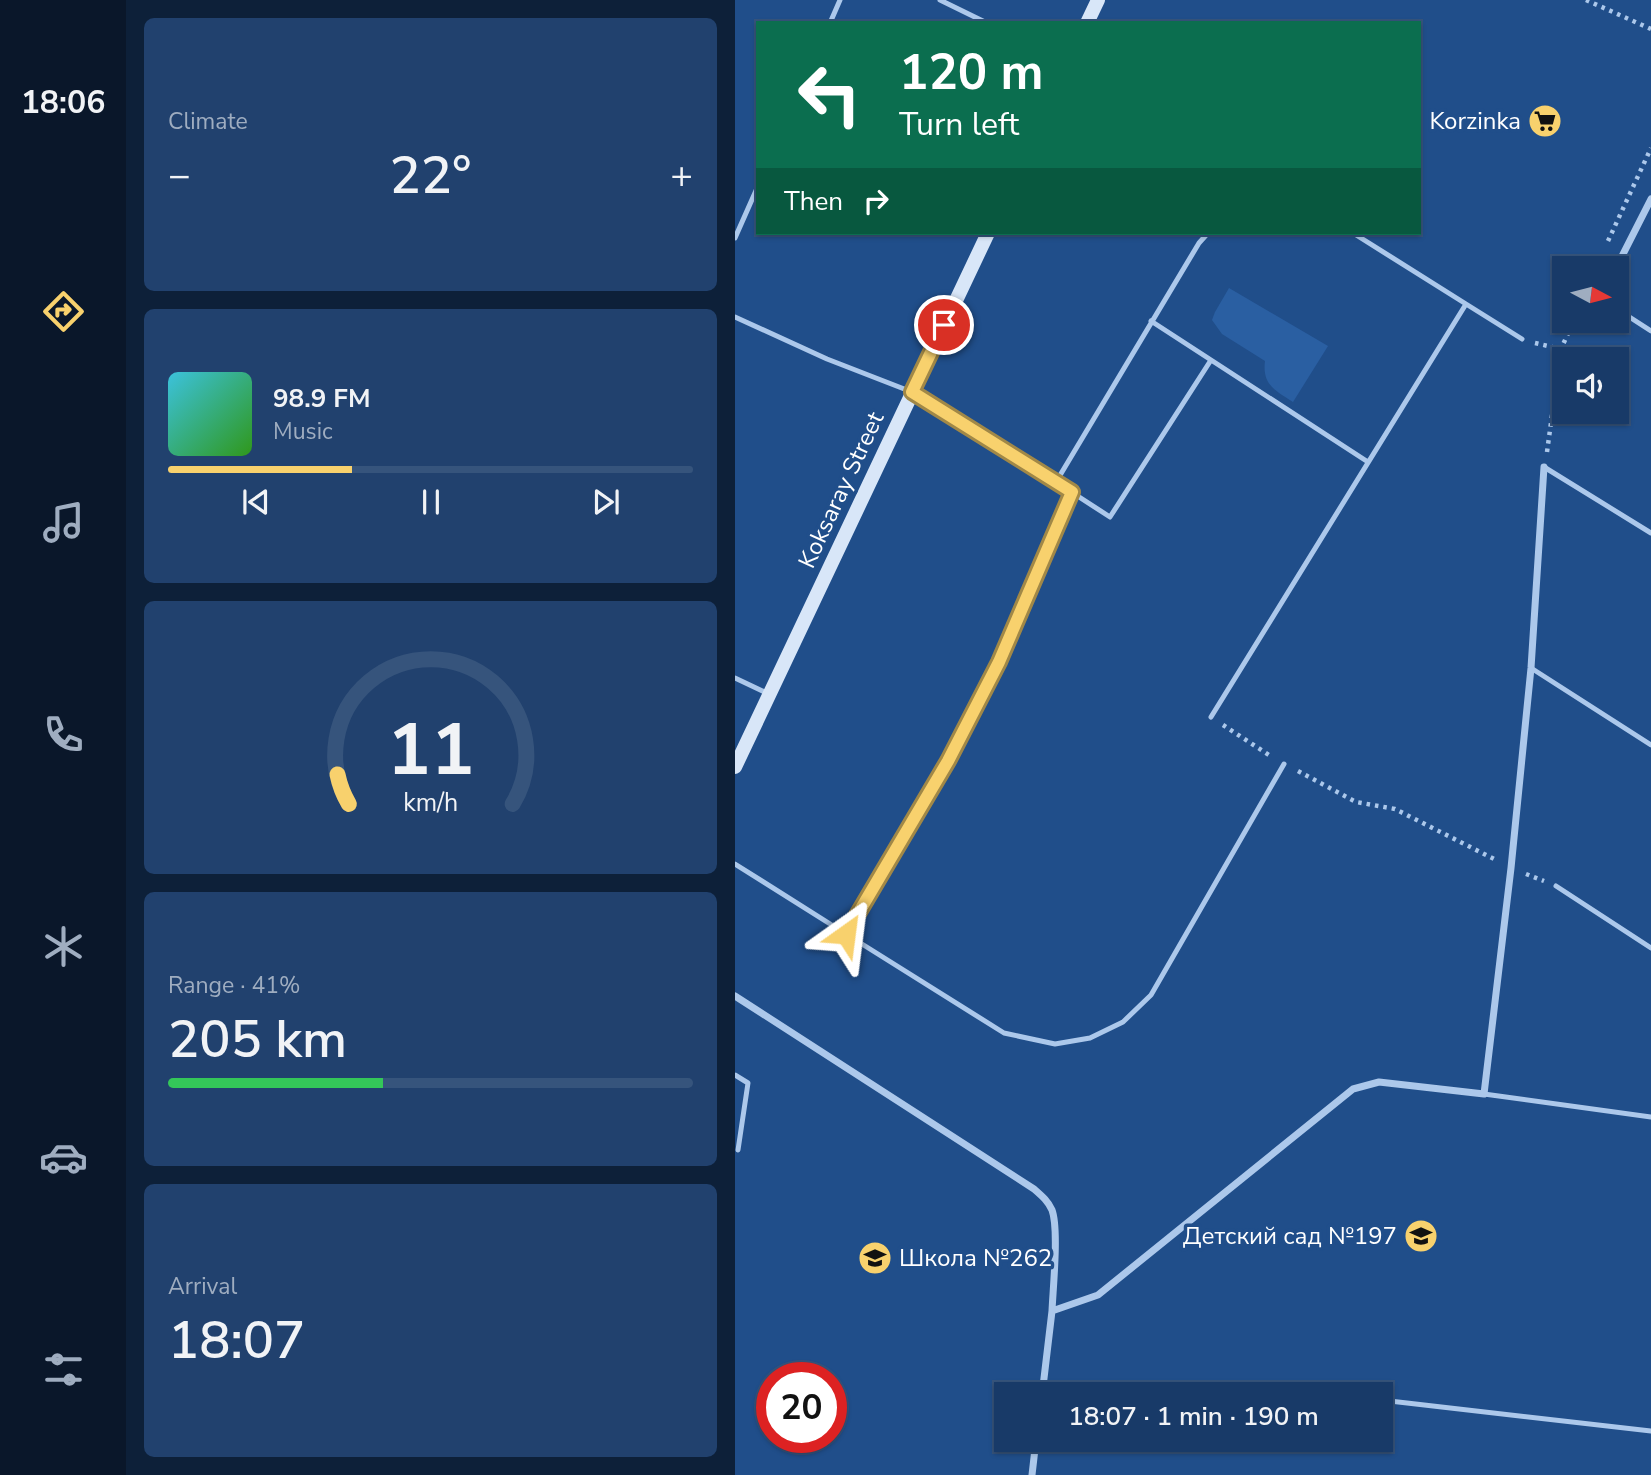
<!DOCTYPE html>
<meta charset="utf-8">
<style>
body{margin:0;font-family:"Nunito Sans",sans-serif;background:#21416e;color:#f1f3f6;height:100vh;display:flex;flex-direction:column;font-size:26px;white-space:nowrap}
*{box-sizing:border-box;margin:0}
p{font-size:23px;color:#9fadc0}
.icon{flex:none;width:38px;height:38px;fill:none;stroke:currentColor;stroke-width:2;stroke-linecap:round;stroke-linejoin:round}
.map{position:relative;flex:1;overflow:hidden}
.drawer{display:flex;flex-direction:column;gap:18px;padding:18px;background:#0d2039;width:609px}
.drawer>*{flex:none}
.banner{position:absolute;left:21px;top:21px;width:665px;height:214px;border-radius:0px;box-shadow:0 2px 5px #0004,0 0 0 2px #36547c;background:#0b6e4f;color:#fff;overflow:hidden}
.needle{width:46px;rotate:97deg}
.fabs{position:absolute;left:817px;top:256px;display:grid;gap:14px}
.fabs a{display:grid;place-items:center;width:77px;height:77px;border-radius:0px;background:#183a68;box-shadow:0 2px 5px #0004,0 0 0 2px #36547c;font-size:35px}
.speed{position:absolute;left:21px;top:1362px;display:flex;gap:14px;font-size:35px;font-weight:700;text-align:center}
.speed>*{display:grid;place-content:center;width:91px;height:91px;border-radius:50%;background:#183a68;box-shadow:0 2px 5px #0004,0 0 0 2px #36547c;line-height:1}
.speed .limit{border:10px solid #d22;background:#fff;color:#111}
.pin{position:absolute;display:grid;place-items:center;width:60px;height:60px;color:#fff;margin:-30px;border:4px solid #fff;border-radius:50%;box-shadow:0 2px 7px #0007}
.me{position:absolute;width:77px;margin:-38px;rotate:31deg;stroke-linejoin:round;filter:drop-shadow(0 0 5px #0008)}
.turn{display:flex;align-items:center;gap:24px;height:147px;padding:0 28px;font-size:32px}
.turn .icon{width:91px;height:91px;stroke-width:2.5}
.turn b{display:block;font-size:49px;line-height:60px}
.then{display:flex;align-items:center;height:66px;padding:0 28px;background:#0003;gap:14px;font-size:26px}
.big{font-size:52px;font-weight:600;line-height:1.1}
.drawer .tile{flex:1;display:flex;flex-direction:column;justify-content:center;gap:10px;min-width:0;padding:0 24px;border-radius:10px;background:#21416e}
.drawer .dial{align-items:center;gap:0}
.dial svg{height:182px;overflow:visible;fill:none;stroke:#36547c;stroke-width:7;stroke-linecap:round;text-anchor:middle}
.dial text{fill:#f1f3f6;stroke:none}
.song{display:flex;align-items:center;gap:21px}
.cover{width:84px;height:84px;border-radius:10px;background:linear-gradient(135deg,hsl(190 70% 55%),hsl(110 70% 35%))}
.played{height:7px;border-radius:4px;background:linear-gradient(90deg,#f8d16d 35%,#36547c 35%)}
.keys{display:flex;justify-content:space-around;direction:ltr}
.heat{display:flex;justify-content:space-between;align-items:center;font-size:38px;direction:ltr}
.charge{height:10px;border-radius:5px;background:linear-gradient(90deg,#34c759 41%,#36547c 0)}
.trip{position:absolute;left:259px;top:1382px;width:399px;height:70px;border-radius:0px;background:#183a68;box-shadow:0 2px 5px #0004,0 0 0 2px #36547c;font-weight:600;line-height:70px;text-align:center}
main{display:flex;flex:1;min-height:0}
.dock{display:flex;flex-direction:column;width:126px;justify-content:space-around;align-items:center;background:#0a172a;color:#9fadc0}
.dock .icon{width:49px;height:49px}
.dock .on{color:#f8d16d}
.dock b{font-size:32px;color:#f1f3f6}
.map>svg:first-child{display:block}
.green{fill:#2a5fa2}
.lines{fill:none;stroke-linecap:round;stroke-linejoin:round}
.path{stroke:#acc8eb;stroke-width:4.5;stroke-dasharray:3.5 5;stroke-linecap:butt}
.lane{stroke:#acc8eb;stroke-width:5}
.street{stroke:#acc8eb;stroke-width:7}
.secondary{stroke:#d8e6f8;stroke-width:14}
.route-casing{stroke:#a18847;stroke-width:18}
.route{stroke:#f8d16d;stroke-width:12}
.labels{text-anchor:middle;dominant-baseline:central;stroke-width:7;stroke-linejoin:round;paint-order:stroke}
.poi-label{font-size:24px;fill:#fff;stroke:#204e8a;text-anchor:end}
.street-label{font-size:24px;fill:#fff;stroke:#204e8a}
</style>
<main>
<nav class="dock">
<b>18:06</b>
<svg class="icon on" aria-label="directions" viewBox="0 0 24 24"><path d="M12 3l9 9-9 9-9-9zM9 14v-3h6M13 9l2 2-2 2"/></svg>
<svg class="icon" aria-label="music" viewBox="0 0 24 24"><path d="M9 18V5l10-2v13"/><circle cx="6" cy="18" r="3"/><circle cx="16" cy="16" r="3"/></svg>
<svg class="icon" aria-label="phone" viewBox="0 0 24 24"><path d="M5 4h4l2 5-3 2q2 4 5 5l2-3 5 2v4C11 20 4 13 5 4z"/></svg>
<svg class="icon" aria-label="climate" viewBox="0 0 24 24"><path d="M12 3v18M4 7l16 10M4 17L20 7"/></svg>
<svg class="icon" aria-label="car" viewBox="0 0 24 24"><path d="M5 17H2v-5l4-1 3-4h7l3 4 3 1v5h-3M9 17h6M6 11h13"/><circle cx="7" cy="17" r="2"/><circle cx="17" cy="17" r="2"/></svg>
<svg class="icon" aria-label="filters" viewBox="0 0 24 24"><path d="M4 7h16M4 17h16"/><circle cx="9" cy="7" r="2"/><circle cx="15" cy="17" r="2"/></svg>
</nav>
<section class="drawer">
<div class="tile"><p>Climate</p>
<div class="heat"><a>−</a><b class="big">22°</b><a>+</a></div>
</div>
<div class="tile">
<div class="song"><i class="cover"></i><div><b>98.9 FM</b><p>Music</p></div></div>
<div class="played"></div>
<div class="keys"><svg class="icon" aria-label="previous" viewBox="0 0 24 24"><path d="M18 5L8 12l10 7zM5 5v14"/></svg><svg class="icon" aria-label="pause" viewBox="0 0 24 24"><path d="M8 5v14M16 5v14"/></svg><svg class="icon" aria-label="next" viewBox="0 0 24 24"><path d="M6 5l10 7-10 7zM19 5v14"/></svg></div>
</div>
<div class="tile dial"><svg viewBox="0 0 100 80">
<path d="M14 69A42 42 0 1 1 86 69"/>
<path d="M14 69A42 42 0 0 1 9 56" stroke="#f8d16d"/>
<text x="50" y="56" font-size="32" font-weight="700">11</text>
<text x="50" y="72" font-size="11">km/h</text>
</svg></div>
<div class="tile"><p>Range · 41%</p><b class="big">205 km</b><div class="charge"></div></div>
<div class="tile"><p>Arrival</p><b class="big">18:07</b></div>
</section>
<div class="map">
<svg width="916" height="1475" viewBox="0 0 916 1475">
<rect width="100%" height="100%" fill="#204e8a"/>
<path class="green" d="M 494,288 L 593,346 L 558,402 C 540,390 527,385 530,361 L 487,334 L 477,320 L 480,312 Z"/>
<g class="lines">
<path class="path" d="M 851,0 L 916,29
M 873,241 L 916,148
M 800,343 L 826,349
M 812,452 L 826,349 L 839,320
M 488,725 L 537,757
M 563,771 L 621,802 L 660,809 L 761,860
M 791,874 L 809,881"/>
<path class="lane" d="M 205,0 L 252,23
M 95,23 L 105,0
M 0,238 L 23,186
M 731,304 L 787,339
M 882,309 L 916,331
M 0,317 L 92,359 L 177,392 L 321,482 L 464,243 L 473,233
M 416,321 L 633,462
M 809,467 L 916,533
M 321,482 L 375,517 L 476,360
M 796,668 L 916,745
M 0,678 L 34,694
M 476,717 L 731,304 L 618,233
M 0,864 L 111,934 L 213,761 L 264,662 L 337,493
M 821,886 L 916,948
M 111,934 L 269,1033 L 320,1044 L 355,1038 L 388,1022 L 416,995 L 549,764
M 0,1075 L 13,1083 L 3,1150
M 749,1094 L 916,1117
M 646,1400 L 916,1431"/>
<path class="street" d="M 881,268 L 916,199
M 0,996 L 299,1189 C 307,1196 313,1201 317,1210 C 324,1229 318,1288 317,1311
M 307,1395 L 317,1311 L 363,1295 L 618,1089 L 644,1082 L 749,1094 L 776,868 L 796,668 L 809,467
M 297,1475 L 301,1440"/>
<path class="secondary" d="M 352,23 L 363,0
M 0,767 L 253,233"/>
</g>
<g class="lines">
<defs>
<path id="route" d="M 111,934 L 213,761 L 264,662 L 337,492 L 177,392 L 209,325"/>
</defs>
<use href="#route" class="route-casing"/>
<use href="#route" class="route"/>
</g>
<defs>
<symbol id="supermarket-disc" viewBox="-11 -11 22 22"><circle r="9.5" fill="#f8d16d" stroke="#204e8a"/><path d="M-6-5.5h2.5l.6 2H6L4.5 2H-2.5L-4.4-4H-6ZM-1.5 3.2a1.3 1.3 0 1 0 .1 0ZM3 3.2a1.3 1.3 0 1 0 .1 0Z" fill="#111"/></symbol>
<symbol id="school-disc" viewBox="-11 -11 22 22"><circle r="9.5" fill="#f8d16d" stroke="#204e8a"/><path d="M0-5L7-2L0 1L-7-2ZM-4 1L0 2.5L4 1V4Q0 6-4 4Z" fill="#111"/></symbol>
</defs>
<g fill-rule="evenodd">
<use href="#supermarket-disc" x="791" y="102" width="38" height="38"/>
<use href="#school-disc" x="667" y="1217" width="38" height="38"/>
<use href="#school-disc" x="121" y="1239" width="38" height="38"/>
</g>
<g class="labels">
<g class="poi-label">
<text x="786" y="121">Korzinka</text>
<text x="662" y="1236">Детский сад №197</text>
<text x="164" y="1258" text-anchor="start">Школа №262</text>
</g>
<g class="street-label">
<text transform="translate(106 490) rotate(-65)">Koksaray Street</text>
</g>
</g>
</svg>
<div class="fabs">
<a><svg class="needle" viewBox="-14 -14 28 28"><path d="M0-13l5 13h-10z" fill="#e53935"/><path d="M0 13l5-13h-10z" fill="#9fadc0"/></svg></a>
<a><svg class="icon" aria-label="sound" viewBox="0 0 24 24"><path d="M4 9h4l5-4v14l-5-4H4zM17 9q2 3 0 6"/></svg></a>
</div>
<div class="speed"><div class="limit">20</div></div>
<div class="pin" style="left:209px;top:325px;background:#d93025"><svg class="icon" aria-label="arrive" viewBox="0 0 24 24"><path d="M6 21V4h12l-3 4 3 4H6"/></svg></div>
<svg class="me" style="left:111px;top:934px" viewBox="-20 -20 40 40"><path d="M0-17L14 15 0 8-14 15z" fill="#f8d16d" stroke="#fff" stroke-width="4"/></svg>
<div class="trip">18:07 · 1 min · 190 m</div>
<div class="banner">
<div class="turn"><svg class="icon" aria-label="left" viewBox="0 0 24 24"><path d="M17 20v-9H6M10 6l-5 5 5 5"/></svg><div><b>120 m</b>Turn left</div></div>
<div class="then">Then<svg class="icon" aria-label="right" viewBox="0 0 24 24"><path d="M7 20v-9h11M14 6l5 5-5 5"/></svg></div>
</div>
</div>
</main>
